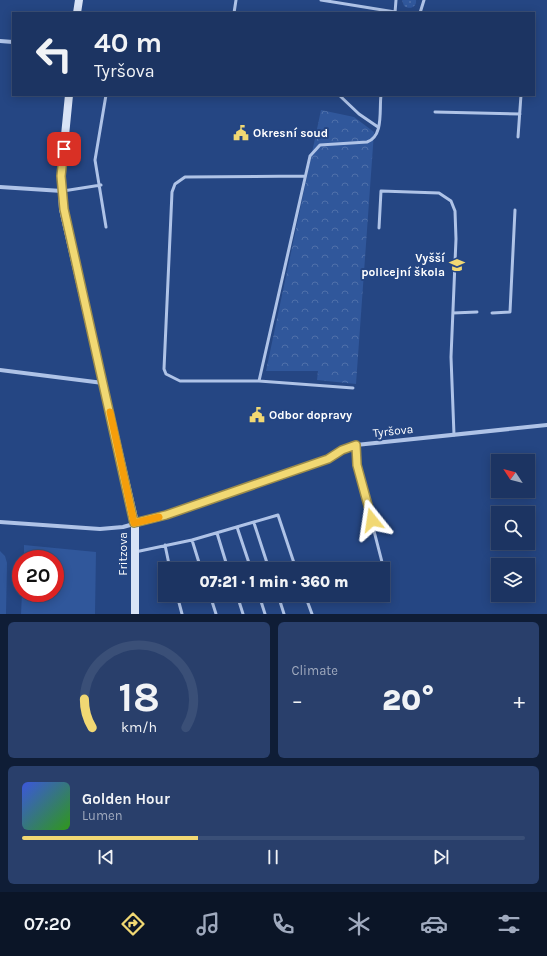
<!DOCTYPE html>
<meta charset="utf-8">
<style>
body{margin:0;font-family:Karla,sans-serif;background:#293f6b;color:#f1f3f6;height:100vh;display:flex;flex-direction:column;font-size:15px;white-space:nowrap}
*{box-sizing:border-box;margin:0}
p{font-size:13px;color:#a0aabe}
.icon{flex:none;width:22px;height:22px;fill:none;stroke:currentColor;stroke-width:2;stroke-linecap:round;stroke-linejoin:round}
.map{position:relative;height:614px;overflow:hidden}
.details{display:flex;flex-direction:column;gap:8px;padding:8px;background:#0f1d36;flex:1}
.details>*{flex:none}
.banner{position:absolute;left:12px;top:12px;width:523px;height:84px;border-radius:0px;box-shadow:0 2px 10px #0003,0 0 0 1px #3a4f77;background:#1c3462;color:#f1f3f6;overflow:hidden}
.needle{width:26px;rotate:306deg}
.fabs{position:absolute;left:491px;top:454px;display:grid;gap:8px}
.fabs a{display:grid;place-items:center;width:44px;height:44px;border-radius:0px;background:#1c3462;box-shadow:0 2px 10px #0003,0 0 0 1px #3a4f77;font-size:20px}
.speed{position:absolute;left:12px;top:550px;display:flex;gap:8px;font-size:20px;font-weight:700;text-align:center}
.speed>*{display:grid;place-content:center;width:52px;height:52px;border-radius:50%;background:#1c3462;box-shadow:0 2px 10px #0003,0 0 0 1px #3a4f77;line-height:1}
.speed .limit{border:6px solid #d22;background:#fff;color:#111}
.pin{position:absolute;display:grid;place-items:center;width:34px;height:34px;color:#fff;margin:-17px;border-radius:8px;box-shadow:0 2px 6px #0006}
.me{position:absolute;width:44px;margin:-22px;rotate:345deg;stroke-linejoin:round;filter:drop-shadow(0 0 3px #0008)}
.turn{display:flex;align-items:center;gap:14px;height:84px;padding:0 16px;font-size:18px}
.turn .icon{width:52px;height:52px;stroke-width:2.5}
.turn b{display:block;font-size:28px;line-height:34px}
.big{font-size:30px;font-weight:800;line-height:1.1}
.details .widget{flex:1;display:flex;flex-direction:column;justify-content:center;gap:6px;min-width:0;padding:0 14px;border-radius:6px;background:#293f6b}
.details .dial{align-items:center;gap:0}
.dial svg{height:104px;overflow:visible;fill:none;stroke:#3a4f77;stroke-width:7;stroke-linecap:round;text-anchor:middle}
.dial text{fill:#f1f3f6;stroke:none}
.song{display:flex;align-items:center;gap:12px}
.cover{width:48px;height:48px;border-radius:6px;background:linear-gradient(135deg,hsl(230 70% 55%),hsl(110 70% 35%))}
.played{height:4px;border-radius:2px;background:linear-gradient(90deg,#f1d873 35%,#3a4f77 35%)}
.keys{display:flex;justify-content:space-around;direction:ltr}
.heat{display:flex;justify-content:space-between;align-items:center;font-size:22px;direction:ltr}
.details .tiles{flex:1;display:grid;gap:8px;grid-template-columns:1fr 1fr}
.widget:last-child{grid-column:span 2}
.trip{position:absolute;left:158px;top:562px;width:232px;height:40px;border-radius:0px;background:#1c3462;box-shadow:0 2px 10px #0003,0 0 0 1px #3a4f77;font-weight:800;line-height:40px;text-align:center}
.tabs{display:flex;height:64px;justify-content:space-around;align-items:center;background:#0b1527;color:#a0aabe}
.tabs .icon{width:28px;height:28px}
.tabs .on{color:#f1d873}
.tabs b{font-size:18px;color:#f1f3f6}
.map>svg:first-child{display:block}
.grass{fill:url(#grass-dots)}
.park{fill:url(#park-crowns)}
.garden{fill:#30579b}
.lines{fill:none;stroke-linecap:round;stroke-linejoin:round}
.lane{stroke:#afc3e7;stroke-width:3}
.street{stroke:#afc3e7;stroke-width:4}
.secondary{stroke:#d8e3f6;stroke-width:8}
.route-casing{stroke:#9d8c4b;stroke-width:10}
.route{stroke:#f1d873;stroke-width:7}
.slow{stroke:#f59e0b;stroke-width:7}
.labels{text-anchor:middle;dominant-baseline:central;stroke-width:4;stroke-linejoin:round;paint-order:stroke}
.poi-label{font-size:12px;font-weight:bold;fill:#fff;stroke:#254683;text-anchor:start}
.street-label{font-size:12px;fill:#fff;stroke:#254683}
</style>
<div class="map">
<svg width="547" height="614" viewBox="0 0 547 614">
<defs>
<pattern id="grass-dots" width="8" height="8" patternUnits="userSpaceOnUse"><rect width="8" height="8" fill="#30579b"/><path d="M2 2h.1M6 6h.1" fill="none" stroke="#4f70aa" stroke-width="1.8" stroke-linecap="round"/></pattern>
<pattern id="park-crowns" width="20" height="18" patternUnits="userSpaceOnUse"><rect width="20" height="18" fill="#30579b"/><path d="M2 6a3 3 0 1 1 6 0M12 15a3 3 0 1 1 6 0" fill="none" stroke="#4f70aa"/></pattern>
</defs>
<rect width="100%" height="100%" fill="#254683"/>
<path class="grass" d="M 402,0 L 416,0 C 417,7 410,10 404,6 Z"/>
<path class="park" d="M 321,110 L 354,117 L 374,132 L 356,384 L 317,380 L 318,371 L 266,371 Z"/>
<path class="garden" d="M 24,545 L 96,552 L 95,614 L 21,614 L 22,593 L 55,593 L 55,559 L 24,559 Z
M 0,551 L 5,556 L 7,563 L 6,614 L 0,614 Z"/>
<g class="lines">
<path class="lane" d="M 321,0 L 395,12
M 234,13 L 236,0
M 395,13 L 396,0
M 420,13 L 424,0
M 106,95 L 95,160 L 106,227
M 339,95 L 359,114 L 378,127
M 435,112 L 520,114
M 518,137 L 521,95
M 305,176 L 185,177 L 175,184 L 172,192 L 164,369 L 166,374 L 180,381 L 259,381 L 353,388
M 63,191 L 101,185
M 379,228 L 381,191 L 439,193 L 451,201 L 455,211 L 456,239 L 451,357 L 454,435
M 453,313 L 477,312
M 492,313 L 510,312 L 515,210
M 259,381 L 310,156 L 320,145 L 367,142 C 384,136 379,110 381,95
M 356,445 L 357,465 L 382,562
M 254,523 L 269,569
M 237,527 L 251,569
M 217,533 L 228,569
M 192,540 L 201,569
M 165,545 L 170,569
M 135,552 L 192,540 L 278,515 L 296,569
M 177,595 L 182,614
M 210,595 L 216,614
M 237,595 L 243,614
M 259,595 L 265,614
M 278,595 L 284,614
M 305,595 L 312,614"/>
<path class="street" d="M 0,41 L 13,42
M 0,187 L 62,191
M 0,370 L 103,383
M 0,522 L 100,529 L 123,527 L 166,515 L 328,459 L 342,450 L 356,445 L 547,425"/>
<path class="secondary" d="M 77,13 L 79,0
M 69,95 L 61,176 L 63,209 L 135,523 L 135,614"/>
</g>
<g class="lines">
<defs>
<path id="route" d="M 64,149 L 61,176 L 64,209 L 134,523 L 166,515 L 328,459 L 342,450 L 356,445 L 357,465 L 372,520"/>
</defs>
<use href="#route" class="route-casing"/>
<use href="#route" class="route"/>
<path class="slow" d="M 110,412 L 134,523 L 159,517"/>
</g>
<defs>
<symbol id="civic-bare" viewBox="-9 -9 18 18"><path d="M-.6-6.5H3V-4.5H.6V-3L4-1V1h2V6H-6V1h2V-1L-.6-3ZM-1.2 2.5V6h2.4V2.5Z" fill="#f1d873" stroke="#254683" stroke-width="2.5" paint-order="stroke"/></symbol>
<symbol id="university-bare" viewBox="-9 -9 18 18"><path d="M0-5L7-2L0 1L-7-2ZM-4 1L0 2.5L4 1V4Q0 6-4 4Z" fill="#f1d873" stroke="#254683" stroke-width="2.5" paint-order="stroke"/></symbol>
</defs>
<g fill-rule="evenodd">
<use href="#civic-bare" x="230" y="122" width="22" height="22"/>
<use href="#university-bare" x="446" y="254" width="22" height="22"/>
<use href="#civic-bare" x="246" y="404" width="22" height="22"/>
</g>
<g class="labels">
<g class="poi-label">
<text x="253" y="133">Okresní soud</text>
<text x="445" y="258" text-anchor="end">Vyšší<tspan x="445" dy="14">policejní škola</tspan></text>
<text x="269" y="415">Odbor dopravy</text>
</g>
<g class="street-label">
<text transform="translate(393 431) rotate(-6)">Tyršova</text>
<text transform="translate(123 554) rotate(-90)">Fritzova</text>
</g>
</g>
</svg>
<div class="fabs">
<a><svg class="needle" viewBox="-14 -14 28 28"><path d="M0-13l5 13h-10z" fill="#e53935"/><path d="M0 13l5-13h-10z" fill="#a0aabe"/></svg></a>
<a><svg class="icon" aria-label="search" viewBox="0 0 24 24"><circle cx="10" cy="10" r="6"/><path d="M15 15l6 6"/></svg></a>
<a><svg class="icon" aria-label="layers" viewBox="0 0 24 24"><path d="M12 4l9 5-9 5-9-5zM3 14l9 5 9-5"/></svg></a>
</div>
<div class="speed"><div class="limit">20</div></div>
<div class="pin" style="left:64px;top:149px;background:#d93025"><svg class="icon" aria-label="arrive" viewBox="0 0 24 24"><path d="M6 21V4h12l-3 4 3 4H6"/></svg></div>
<svg class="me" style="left:372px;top:520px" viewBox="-20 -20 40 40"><path d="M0-17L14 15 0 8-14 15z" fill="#f1d873" stroke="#fff" stroke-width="4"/></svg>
<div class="trip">07:21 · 1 min · 360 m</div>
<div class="banner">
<div class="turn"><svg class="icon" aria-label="left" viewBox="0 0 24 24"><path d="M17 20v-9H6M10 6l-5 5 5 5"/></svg><div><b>40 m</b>Tyršova</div></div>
</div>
</div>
<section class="details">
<div class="tiles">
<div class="widget dial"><svg viewBox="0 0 100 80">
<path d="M14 69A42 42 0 1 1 86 69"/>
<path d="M14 69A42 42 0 0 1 8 47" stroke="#f1d873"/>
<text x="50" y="56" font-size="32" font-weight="700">18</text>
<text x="50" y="72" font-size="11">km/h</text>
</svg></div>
<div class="widget"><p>Climate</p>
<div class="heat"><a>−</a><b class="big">20°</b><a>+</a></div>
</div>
<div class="widget">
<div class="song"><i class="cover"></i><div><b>Golden Hour</b><p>Lumen</p></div></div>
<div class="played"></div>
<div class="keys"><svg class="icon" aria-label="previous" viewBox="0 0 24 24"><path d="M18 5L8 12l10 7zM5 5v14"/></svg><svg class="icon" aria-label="pause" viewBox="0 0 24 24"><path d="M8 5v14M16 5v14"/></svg><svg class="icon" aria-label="next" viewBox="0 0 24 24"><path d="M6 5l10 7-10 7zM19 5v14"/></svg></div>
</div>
</div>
</section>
<nav class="tabs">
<b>07:20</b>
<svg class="icon on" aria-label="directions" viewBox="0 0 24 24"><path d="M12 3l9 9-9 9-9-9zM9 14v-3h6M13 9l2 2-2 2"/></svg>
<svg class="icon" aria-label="music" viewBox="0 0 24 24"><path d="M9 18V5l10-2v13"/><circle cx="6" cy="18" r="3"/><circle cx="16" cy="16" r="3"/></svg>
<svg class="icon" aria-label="phone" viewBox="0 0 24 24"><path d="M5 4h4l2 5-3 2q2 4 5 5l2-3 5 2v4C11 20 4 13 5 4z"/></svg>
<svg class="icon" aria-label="climate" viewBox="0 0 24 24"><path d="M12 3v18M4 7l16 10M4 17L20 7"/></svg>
<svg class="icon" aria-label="car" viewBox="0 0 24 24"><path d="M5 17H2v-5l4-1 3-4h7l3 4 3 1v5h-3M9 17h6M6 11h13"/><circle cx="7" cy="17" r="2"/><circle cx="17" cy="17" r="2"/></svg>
<svg class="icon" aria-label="filters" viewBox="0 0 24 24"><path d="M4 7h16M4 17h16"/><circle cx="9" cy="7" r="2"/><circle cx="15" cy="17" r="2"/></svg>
</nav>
